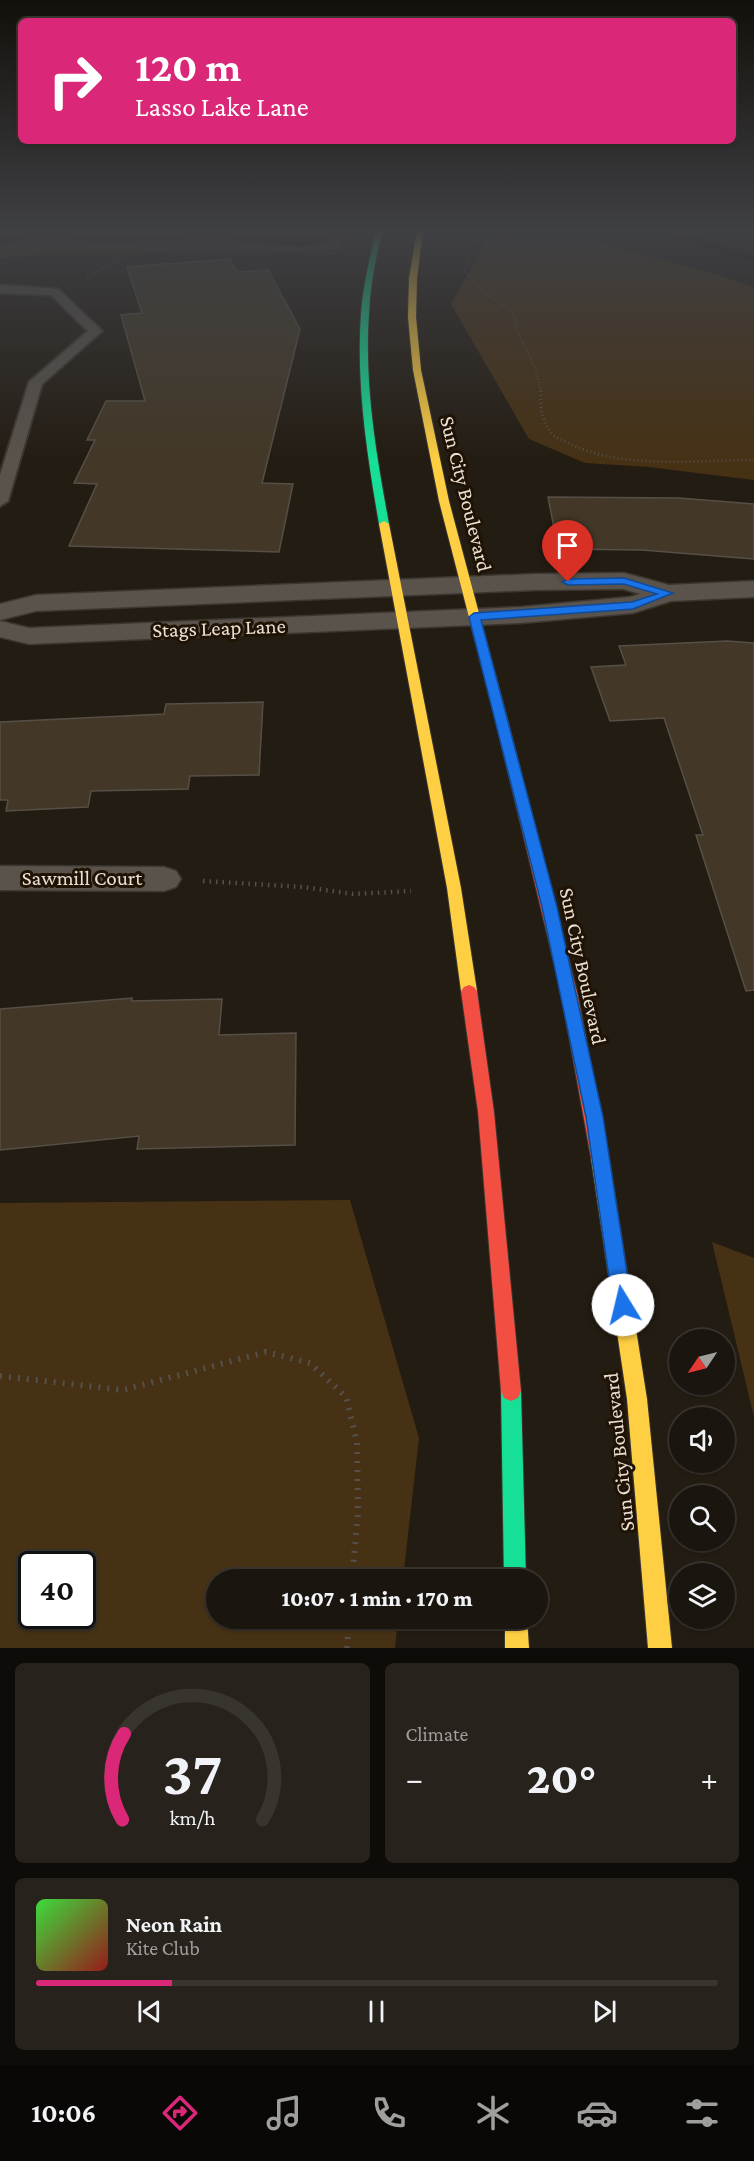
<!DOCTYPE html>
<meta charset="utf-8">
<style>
body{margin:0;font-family:"Crimson Pro",serif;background:#27221c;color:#f1f3f6;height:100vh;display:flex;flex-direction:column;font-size:22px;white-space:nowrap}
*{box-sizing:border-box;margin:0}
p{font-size:20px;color:#9f9f9e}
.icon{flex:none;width:33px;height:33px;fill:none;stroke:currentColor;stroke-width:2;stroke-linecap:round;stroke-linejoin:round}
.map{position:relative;height:1648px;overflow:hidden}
.panel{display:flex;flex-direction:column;gap:15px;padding:15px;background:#0e0c08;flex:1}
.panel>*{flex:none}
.hud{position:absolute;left:18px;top:18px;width:718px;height:126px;border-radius:9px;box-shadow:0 2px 4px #0004,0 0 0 2px #38342e;background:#db2777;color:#fff;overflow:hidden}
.needle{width:39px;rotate:235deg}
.buttons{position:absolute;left:669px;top:1329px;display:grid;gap:12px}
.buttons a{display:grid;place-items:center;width:66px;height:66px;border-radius:50%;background:#1a150e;box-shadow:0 2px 4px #0004,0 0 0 2px #38342e;font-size:30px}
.speed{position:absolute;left:18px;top:1551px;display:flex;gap:12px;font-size:30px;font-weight:700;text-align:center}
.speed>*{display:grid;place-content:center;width:78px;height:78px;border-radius:50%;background:#1a150e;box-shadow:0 2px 4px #0004,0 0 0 2px #38342e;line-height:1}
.speed .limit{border:3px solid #111;border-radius:9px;background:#fff;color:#111}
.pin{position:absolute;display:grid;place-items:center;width:51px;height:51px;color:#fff;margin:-62px -26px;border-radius:50% 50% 50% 0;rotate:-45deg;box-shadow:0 0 6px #0007}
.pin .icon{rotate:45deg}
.me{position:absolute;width:66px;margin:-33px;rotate:351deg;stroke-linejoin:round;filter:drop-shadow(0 0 4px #0008)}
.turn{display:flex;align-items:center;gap:21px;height:126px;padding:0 18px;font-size:27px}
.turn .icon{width:78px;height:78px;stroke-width:2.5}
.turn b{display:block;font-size:42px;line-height:51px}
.big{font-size:45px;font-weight:800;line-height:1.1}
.panel .widget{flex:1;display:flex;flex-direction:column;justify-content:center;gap:9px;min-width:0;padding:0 21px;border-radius:9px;background:#27221c}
.panel .dial{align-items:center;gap:0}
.dial svg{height:156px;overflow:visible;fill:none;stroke:#38342e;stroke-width:7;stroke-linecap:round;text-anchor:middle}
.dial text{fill:#f1f3f6;stroke:none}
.song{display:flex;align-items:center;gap:18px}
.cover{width:72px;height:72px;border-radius:9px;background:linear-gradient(135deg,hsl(120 70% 55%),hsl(0 70% 35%))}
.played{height:6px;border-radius:3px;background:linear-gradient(90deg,#db2777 20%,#38342e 20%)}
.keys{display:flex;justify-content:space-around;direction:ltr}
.heat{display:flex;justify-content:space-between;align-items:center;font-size:33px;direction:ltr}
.panel .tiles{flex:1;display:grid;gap:15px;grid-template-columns:1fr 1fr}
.widget:last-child{grid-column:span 2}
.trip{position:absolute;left:206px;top:1569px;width:342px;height:60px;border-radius:30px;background:#1a150e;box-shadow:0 2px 4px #0004,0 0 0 2px #38342e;font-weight:800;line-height:60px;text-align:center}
.tabs{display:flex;height:96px;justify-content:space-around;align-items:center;background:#0a0806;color:#9f9f9e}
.tabs .icon{width:42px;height:42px}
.tabs .current{color:#db2777}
.tabs b{font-size:27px;color:#f1f3f6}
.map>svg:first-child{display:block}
.green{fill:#463114;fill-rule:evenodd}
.water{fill:#150302}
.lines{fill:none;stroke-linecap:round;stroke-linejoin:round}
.stream{fill:#150302;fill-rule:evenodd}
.building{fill:#433827;stroke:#564f47;stroke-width:1.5}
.lane-casing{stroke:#3c3630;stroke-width:4}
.street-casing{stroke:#3c3630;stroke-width:3}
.fast-casing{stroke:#3c3630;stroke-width:2}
.slow-casing{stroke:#3c3630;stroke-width:2}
.jam-casing{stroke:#3c3630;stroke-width:2}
.path-far3{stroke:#555049;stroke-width:2;stroke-dasharray:1 2;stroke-linecap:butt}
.path-far2{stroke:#555049;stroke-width:3;stroke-dasharray:1 3;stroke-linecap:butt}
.path-far1{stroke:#555049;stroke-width:4.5;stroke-dasharray:1.5 5;stroke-linecap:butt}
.path{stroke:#555049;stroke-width:6;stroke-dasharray:2 7;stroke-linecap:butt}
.lane{fill:#59534b;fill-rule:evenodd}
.street{fill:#59534b;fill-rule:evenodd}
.fast{fill:#16e098;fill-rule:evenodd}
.slow{fill:#ffcf43;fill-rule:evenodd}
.jam{fill:#f24e42;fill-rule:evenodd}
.route{fill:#1a73e8;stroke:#114b97;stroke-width:1.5}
.labels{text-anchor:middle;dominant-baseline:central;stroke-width:6;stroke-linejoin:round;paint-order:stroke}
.street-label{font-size:21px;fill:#e9e0d6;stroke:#201304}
</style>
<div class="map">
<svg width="754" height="1648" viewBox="0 0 754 1648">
<rect width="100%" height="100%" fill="#231c12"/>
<path class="green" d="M 0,231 L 347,231 L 340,250 L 64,253 L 0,258 Z
M 491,233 L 581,238 L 701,270 L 754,287 L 754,480 L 648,467 L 585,463 L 529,439 L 451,304 Z
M 350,1200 L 419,1438 L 403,1579 L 216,1580 L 216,1618 L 398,1619 L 395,1648 L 0,1648 L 0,1203 ZM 32,1564 L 82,1564 L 82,1616 L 32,1616 Z
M 712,1242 L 754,1258 L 754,1417 Z"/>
<path class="water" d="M 0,231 L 334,231 L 334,237 L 325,243 L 302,247 L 215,238 L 97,243 L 52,236 L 37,236 L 0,245 Z"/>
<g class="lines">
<path class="stream" d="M 645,231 C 678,229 722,246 754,257 L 754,261 Z"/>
</g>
<path class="building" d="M 230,259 L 237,272 L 268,270 L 300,329 L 262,483 L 293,484 L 279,552 L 69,546 L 97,484 L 74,483 L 95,440 L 87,440 L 106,401 L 145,401 L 121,315 L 142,313 L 127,267 Z
M 548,497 L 679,498 L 754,504 L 754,559 L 642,550 L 558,549 Z
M 727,641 L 754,643 L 754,990 L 746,991 L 696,835 L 703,835 L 664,718 L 610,721 L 591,667 L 626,665 L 619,646 Z
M 263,702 L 259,775 L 190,776 L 188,789 L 91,791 L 88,807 L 6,811 L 8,800 L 0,800 L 0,722 L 164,714 L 166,704 Z
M 132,998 L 132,1001 L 222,999 L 219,1035 L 296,1033 L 295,1145 L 137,1149 L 139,1136 L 0,1150 L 0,1009 Z"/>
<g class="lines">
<defs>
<path id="lane" d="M 0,285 L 58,289 L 102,331 L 42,384 L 8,501 L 0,506 L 0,475 L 29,382 L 88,331 L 51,295 L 0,293 Z"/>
<path id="street" d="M 624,573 L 669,585 L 754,581 L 754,597 L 671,601 L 633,613 L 521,623 L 29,644 L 0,637 L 0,621 L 29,628 L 521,607 L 630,597 L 640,594 L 623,589 L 535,590 L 36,611 L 0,620 L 0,604 L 36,595 L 535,574 Z
M 0,866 L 164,867 L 176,871 L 181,879 L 176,887 L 164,891 L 0,890 Z"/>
<path id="fast" d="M 376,231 L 382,231 C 376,258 370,285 369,313 C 364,384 376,454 389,524 L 384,527 L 379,524 C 367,454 356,384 361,313 C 363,285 370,258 376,231 Z
M 511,1381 L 518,1384 L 521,1391 L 526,1580 L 504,1580 L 501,1391 L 504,1384 Z"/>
<path id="slow" d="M 417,231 L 423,231 L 417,278 L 416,317 L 421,370 L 449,501 L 507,718 L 501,722 L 495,718 L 439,501 L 413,370 L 408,317 L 409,278 Z
M 384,521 L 389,524 L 461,888 L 477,991 L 474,995 L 469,997 L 464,995 L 461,991 L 447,888 L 379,524 Z
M 600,1151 L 606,1153 L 609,1158 L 647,1399 L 672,1648 L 648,1648 L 627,1399 L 591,1158 L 594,1153 Z
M 505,1618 L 527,1618 L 529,1648 L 505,1648 Z"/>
<path id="jam" d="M 501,714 L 507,718 L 577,992 L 609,1158 L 606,1163 L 600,1165 L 594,1163 L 591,1158 L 561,992 L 495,718 Z
M 469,985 L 474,987 L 477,991 L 494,1112 L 521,1391 L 518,1398 L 511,1401 L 504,1398 L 501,1391 L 478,1112 L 461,991 L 464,987 Z"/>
</defs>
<use href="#lane" class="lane-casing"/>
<use href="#street" class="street-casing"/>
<use href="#fast" class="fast-casing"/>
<use href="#slow" class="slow-casing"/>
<use href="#jam" class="jam-casing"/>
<path class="path-far3" d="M 454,231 L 465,233 L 473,241 L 465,272 L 485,293 L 508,308 L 515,317 L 516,329 L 536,370 L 541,392
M 87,278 C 98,273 107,264 119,259 C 180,235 274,250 339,253"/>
<path class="path-far2" d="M 541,391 C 540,406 541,421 552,434 C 556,438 563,440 568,443 C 623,470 694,460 754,460"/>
<path class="path-far1" d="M 203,881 L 303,887 L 353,894 L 411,891"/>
<path class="path" d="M 0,1376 L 123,1390 L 266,1352 L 310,1363 L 346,1397 L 357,1442 L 358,1512 L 352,1580
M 347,1648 L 349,1618"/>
<use href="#lane" class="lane"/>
<use href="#street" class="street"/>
<use href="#fast" class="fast"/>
<use href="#slow" class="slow"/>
<use href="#jam" class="jam"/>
</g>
<linearGradient id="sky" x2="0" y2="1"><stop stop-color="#130f0a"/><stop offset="0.5" stop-color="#3f4044"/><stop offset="1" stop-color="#3f4044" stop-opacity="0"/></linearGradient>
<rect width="754" height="461" fill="url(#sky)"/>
<path class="route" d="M 624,578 L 673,593 L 633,609 L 481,620 L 557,907 L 603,1117 L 632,1305 L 629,1311 L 623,1314 L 616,1311 L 613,1305 L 586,1117 L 542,907 L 469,617 L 474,613 L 632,602 L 657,594 L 624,584 L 568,585 L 562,582 L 568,579 Z"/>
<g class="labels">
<g class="street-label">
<text transform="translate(466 494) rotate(76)">Sun City Boulevard</text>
<text transform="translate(219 628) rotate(-2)">Stags Leap Lane</text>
<text x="82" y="878">Sawmill Court</text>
<text transform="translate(583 966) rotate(78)">Sun City Boulevard</text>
<text transform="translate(619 1452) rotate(-96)">Sun City Boulevard</text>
</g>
</g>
</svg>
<div class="buttons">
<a><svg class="needle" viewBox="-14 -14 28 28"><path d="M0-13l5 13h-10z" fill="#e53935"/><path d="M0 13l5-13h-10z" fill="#9f9f9e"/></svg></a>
<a><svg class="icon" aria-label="sound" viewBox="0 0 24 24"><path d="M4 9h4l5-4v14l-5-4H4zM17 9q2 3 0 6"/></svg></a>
<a><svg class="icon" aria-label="search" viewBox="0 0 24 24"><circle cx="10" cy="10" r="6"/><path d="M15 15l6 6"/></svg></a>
<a><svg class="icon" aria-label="layers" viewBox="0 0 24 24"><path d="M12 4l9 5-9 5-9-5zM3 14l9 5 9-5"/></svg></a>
</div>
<div class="speed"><div class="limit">40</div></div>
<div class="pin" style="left:568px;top:582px;background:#d93025"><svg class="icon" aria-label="arrive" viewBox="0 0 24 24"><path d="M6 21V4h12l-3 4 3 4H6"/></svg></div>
<svg class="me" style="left:623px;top:1305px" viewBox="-20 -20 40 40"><circle r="19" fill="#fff"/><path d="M0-13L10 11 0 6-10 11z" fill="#1a73e8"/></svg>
<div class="trip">10:07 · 1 min · 170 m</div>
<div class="hud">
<div class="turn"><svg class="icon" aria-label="right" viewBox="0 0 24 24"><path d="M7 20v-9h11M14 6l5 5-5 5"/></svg><div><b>120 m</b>Lasso Lake Lane</div></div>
</div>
</div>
<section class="panel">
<div class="tiles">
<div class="widget dial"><svg viewBox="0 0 100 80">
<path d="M14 69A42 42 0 1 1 86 69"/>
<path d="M14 69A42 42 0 0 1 15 25" stroke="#db2777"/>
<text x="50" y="56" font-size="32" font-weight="700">37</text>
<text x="50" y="72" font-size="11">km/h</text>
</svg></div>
<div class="widget"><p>Climate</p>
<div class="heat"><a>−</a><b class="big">20°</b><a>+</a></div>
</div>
<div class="widget">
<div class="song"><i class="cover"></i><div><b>Neon Rain</b><p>Kite Club</p></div></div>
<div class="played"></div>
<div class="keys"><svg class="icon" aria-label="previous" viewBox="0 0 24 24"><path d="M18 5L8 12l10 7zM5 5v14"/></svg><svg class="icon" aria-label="pause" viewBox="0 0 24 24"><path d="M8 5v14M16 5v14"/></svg><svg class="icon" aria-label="next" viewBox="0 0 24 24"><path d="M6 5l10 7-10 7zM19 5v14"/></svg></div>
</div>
</div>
</section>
<nav class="tabs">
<b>10:06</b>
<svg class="icon current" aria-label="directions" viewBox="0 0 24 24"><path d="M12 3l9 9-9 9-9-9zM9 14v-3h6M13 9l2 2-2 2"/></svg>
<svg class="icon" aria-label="music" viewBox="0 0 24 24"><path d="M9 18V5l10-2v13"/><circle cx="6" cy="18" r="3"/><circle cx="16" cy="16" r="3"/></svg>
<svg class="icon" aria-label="phone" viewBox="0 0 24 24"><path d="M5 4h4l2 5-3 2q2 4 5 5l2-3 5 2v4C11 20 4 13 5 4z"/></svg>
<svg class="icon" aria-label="climate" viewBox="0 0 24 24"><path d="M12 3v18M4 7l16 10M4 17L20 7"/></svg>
<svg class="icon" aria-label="car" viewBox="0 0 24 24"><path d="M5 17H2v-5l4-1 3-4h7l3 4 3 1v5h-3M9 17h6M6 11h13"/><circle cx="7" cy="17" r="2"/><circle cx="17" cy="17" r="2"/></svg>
<svg class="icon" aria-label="filters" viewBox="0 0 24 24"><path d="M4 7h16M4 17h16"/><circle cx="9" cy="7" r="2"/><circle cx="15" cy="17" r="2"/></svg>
</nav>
